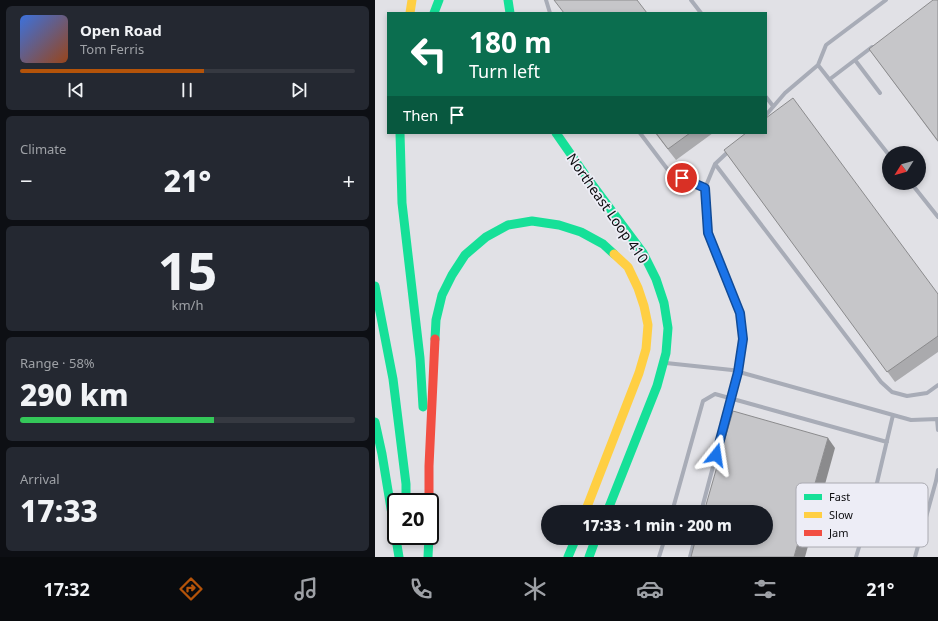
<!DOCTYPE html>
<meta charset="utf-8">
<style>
body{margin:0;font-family:"Noto Sans",sans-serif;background:#242831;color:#f1f3f6;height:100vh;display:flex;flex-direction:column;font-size:15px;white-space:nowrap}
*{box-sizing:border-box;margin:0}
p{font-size:13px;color:#9ea1a6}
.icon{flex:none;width:22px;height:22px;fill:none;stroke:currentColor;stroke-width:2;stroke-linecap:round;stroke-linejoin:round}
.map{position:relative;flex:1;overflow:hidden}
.sheet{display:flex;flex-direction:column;gap:6px;padding:6px;background:#0d0f14;width:375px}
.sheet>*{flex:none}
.top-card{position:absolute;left:12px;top:12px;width:380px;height:122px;border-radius:0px;box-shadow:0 2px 6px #0003;background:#0b6e4f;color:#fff;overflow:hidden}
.needle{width:26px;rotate:233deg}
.buttons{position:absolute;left:507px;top:146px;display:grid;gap:8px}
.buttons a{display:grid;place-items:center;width:44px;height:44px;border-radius:50%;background:#171b24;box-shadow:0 2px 6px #0003;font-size:20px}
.speed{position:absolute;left:12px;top:493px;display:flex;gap:8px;font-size:20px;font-weight:700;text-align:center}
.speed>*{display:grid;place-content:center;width:52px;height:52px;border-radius:50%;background:#171b24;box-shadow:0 2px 6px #0003;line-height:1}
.speed .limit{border:2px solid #111;border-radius:6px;background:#fff;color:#111}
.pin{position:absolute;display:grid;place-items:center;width:34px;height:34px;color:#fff;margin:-17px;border:2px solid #fff;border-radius:50%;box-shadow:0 1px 4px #0007}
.me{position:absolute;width:44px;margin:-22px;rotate:15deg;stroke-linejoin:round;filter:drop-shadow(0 0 3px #0008)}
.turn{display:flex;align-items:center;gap:14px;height:84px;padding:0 16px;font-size:18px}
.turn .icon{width:52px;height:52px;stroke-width:2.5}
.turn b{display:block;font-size:28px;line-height:34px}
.then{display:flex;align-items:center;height:38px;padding:0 16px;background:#0003;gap:8px;font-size:15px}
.big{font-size:30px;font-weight:800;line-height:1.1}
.sheet .card{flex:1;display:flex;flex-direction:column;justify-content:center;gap:6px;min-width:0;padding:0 14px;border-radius:6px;background:#242831}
.sheet .dial{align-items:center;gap:0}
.dial b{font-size:52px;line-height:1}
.song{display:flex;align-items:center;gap:12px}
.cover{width:48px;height:48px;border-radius:6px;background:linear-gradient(135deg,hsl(220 70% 55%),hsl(20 70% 35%))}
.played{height:4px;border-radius:2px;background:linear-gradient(90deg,#b45309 55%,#363941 55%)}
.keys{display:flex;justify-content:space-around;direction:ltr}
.heat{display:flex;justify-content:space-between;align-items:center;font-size:22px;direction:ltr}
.charge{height:6px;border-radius:3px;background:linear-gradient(90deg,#34c759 58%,#363941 0)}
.trip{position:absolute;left:166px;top:505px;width:232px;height:40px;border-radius:20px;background:#171b24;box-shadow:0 2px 6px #0003;font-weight:800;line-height:40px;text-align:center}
.dock{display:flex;height:64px;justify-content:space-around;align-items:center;background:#090b0e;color:#9ea1a6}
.dock .icon{width:28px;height:28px}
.dock .active{color:#b45309}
.dock b{font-size:18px;color:#f1f3f6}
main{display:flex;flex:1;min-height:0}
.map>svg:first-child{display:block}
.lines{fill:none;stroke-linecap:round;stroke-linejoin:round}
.lane{stroke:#a8acb7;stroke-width:4}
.fast{stroke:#16e098;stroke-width:9}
.slow{stroke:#ffcf43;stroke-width:9}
.jam{stroke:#f24e42;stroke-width:9}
.wall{fill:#aaaaad}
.shaded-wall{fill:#8b8b8d}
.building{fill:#c6c6c9;stroke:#8b8b8d}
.route-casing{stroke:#114b97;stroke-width:10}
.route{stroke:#1a73e8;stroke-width:7}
.labels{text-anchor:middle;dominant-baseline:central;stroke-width:3.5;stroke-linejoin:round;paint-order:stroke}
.street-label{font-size:14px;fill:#0c0c0f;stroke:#ededf6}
.key{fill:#ededf6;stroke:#aaaab1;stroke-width:1}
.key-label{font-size:11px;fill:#0c0c0f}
</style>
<main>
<section class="sheet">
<div class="card">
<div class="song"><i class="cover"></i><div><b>Open Road</b><p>Tom Ferris</p></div></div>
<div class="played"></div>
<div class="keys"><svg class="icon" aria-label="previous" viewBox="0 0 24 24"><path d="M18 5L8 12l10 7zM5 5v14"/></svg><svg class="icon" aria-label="pause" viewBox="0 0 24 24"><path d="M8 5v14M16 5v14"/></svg><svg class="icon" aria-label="next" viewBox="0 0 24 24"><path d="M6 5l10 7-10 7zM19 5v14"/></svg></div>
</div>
<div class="card"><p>Climate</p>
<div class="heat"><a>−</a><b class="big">21°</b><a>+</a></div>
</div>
<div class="card dial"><b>15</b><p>km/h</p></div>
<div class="card"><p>Range · 58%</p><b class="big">290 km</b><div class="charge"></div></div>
<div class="card"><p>Arrival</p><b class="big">17:33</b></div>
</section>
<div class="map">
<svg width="563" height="557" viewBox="0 0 563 557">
<rect width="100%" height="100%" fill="#e1e1e6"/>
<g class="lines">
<path class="lane" d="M 171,0 L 175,13
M 316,0 L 326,13
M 480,60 L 505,93
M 443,65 L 451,45 L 511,0
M 455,79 L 497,47
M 391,97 L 398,106
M 391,115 L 410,93 L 443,65 L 514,155
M 265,133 L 296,174 L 330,188
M 340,164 L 506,382 L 517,392 L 532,396 L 552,393 L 563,385
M 536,183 L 563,217
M 291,363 L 357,370 L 536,420 L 563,419
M 562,419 L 563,430
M 297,512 L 328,401 L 340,394 L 512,442
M 326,512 L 363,372 L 368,339 L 365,313 L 333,233 L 330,188 L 340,164 L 355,150
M 284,557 L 290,538
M 315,557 L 320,538
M 481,557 L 497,504 L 518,415
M 540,557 L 561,481 L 563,470"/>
<path class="fast" d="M 133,0 L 135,13
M 59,13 L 64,0
M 25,133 L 27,203 L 45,358 L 48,407
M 181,133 L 213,179 L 268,253 L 281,279 L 289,303 L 293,328 L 291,353 L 282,386 L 232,512
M 0,286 L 18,379 L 31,484 L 31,502
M 60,339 L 61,320 L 67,295 L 77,275 L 90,255 L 111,237 L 133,225 L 157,221 L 184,225 L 206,232 L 228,244 L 239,254
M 0,422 L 7,454 L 24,557
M 53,557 L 54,536
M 193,557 L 201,538
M 214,557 L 221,538"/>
<path class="slow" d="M 35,13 L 37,0
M 210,512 L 264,373 L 271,349 L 273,325 L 269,306 L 263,288 L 253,267 L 239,254"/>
<path class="jam" d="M 54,502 L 54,466 L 60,339"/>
</g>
<path class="wall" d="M 563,0 L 563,142 L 494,49 Z
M 280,133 L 338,133 L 301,160 Z
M 349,150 L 563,294 L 563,352 L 520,382 Z"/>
<path class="shaded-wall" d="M 453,438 L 460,448 L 430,557 L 419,557 Z"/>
<path class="building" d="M 179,0 L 262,0 L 272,13 L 189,13 Z
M 558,0 L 563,0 L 563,141 L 494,49 Z
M 418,98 L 563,294 L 563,336 L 512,372 L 349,150 L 371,133 L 391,133 L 391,118 Z
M 281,133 L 315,133 L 293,149 Z
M 358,411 L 453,438 L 419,557 L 316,557 L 321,538 L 391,538 L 391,512 L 329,512 Z"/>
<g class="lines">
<defs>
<path id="route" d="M 307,178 L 330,188 L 333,233 L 365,313 L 368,339 L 363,372 L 341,455"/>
</defs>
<use href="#route" class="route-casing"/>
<use href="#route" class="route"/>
</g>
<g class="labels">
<g class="street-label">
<text transform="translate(233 208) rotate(55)">Northeast Loop 410</text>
</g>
</g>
<rect x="421" y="483" width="132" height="64" rx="6" class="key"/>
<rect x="429" y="494" width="18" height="6" fill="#16e098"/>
<rect x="429" y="512" width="18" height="6" fill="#ffcf43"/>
<rect x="429" y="530" width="18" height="6" fill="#f24e42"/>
<g class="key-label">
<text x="454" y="501">Fast</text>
<text x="454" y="519">Slow</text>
<text x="454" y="537">Jam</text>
</g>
</svg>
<div class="buttons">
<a><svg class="needle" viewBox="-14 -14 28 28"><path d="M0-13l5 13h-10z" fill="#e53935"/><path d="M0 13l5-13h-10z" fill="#9ea1a6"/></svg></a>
</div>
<div class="speed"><div class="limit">20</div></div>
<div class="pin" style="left:307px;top:178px;background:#d93025"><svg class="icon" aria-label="arrive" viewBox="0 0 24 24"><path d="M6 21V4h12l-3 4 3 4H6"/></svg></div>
<svg class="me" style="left:341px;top:455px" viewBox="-20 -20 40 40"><path d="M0-17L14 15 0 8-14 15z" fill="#1a73e8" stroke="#fff" stroke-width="4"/></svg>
<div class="trip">17:33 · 1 min · 200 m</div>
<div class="top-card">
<div class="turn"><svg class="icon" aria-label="left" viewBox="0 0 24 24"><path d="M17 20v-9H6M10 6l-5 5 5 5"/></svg><div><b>180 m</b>Turn left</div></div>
<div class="then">Then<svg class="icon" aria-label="arrive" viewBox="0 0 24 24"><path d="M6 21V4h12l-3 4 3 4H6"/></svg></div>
</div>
</div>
</main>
<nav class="dock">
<b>17:32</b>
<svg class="icon active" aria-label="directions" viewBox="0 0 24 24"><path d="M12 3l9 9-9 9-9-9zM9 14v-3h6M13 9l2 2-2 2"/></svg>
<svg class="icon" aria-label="music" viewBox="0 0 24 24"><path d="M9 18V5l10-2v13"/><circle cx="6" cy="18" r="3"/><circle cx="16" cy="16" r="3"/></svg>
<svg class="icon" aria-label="phone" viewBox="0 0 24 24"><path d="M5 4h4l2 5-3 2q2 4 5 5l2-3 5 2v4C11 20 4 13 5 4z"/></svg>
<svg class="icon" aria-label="climate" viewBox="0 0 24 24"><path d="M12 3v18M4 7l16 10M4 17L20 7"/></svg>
<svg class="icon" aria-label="car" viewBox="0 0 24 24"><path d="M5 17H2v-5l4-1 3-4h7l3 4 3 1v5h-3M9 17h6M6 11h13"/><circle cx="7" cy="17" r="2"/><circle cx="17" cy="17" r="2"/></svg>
<svg class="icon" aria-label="filters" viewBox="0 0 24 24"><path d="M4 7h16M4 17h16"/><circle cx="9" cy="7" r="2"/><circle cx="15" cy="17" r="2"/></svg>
<b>21°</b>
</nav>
